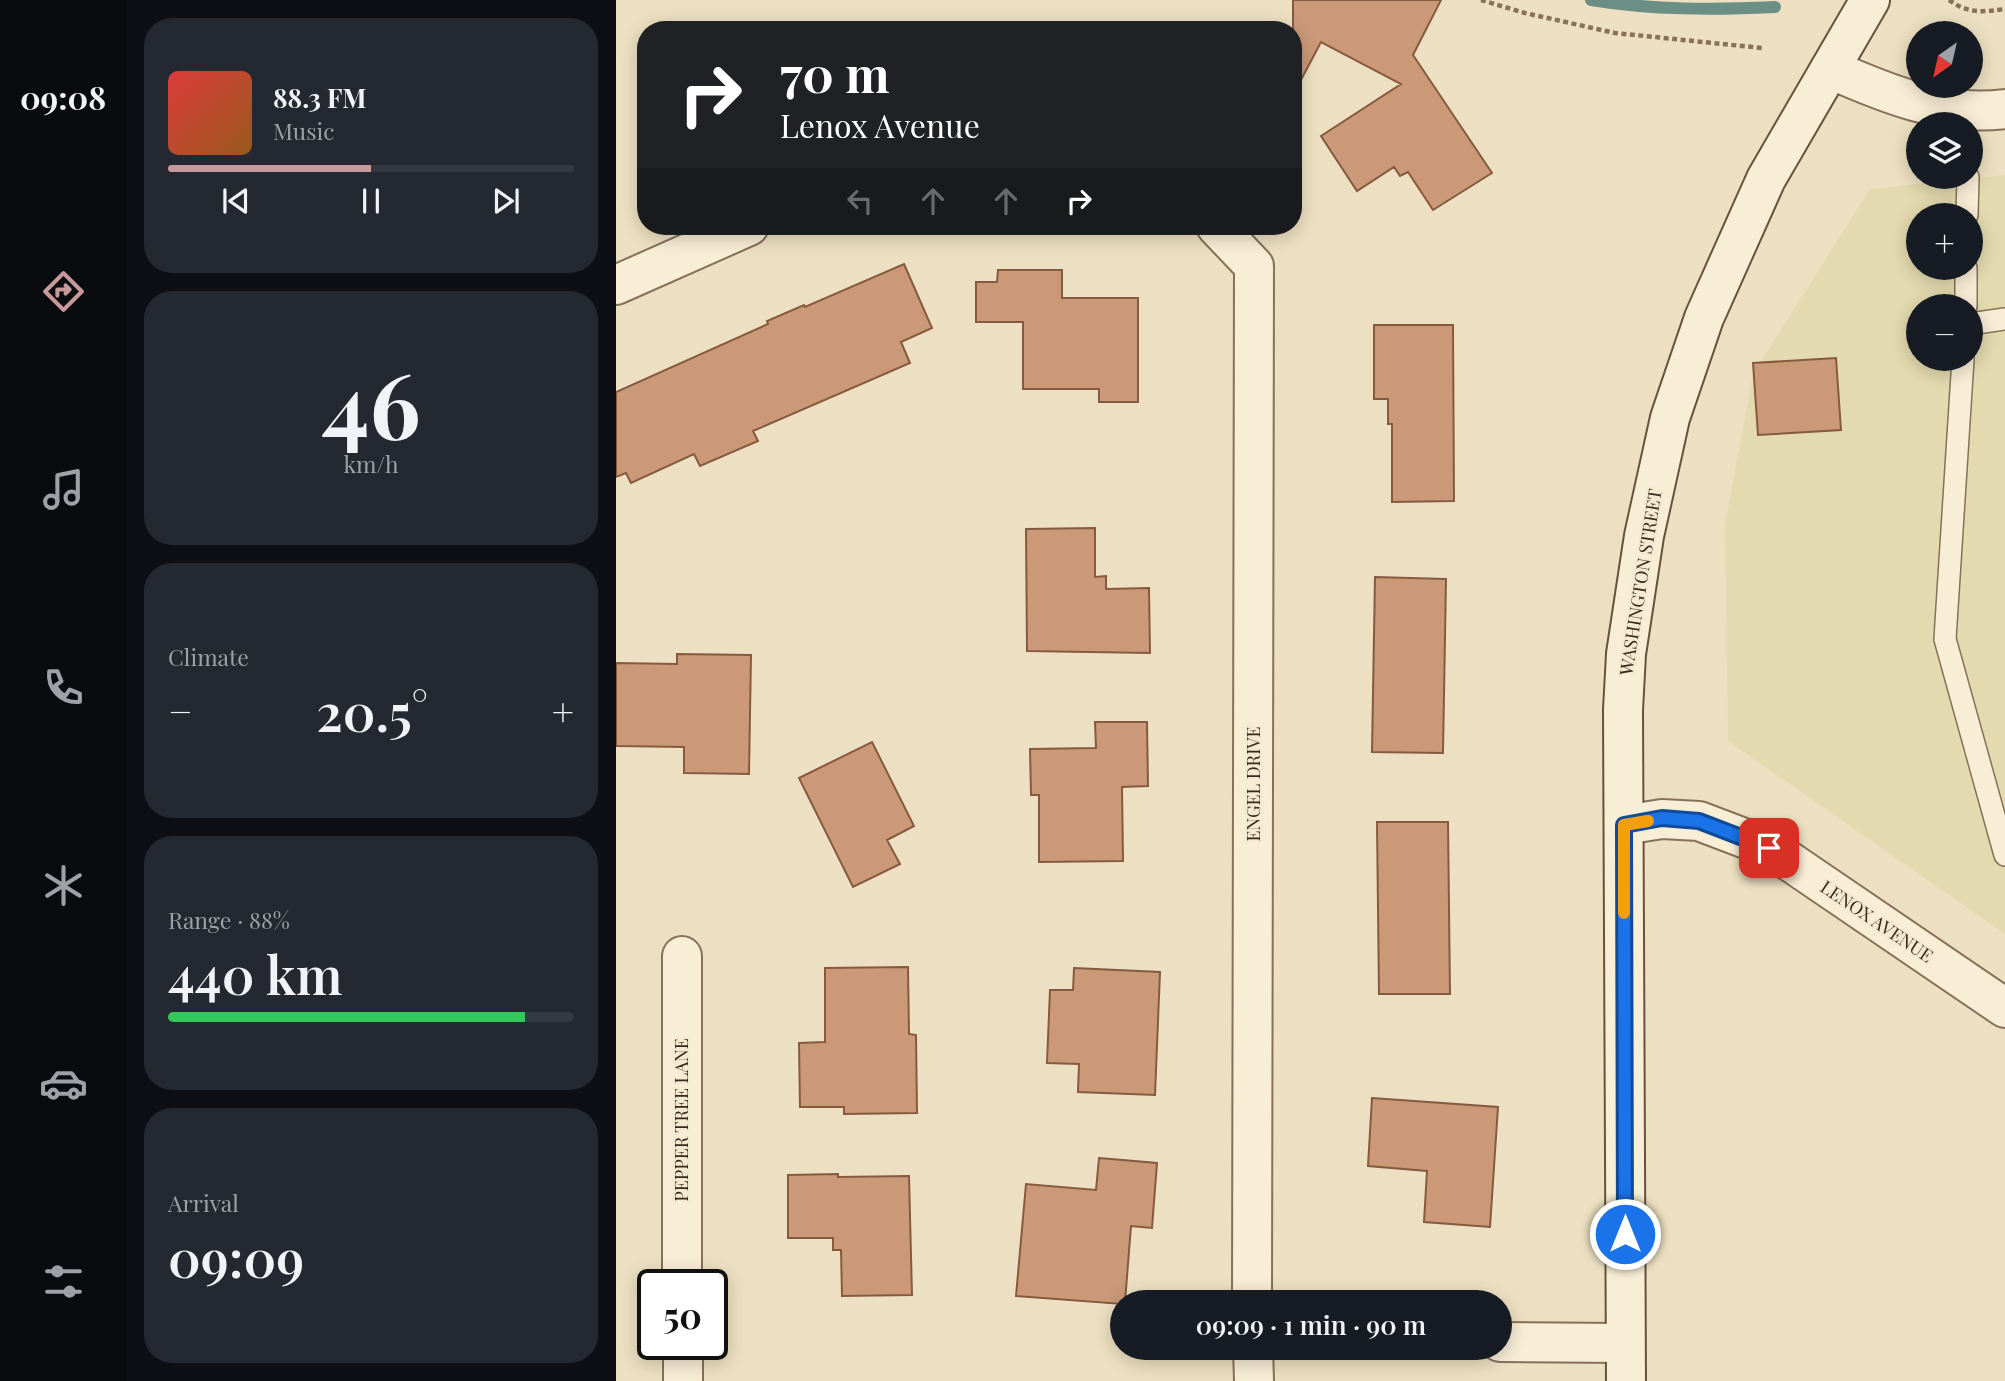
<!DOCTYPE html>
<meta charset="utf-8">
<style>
body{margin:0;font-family:"Playfair Display",serif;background:#242831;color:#f1f3f6;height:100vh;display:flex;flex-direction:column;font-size:26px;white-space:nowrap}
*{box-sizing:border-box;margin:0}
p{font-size:23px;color:#9ea1a6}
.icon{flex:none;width:38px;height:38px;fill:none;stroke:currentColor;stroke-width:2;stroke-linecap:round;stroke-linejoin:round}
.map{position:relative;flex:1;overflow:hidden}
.details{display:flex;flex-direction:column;gap:18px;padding:18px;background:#0d0f14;width:490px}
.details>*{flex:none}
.hud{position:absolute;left:21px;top:21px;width:665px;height:214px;border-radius:28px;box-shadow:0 4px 18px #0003;background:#202124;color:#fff;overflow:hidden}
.needle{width:46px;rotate:214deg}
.buttons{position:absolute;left:1290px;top:21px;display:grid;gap:14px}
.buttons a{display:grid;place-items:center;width:77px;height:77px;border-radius:50%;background:#171b24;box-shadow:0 4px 18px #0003;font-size:35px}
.speed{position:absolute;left:21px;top:1269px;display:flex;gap:14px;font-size:35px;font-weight:700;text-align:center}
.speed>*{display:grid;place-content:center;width:91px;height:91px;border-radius:50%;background:#171b24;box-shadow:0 4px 18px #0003;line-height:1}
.speed .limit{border:4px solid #111;border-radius:10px;background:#fff;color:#111}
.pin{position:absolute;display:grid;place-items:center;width:60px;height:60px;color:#fff;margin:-30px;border-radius:14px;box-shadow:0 4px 10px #0006}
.me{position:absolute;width:77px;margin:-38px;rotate:0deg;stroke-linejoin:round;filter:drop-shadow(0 0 5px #0008)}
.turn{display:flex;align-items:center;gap:24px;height:147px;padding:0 28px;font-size:32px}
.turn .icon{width:91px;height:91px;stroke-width:2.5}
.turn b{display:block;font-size:49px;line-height:60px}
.lanes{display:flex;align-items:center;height:66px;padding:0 28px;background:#0003;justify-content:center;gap:35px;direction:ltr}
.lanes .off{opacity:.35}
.big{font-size:52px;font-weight:600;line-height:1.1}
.details .tile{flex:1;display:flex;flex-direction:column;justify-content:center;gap:10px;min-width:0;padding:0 24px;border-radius:28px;background:#242831}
.details .dial{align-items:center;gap:0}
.dial b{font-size:91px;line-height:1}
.song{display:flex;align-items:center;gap:21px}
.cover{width:84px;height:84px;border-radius:10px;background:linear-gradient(135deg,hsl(0 70% 55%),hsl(30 70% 35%))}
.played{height:7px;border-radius:4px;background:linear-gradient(90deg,#c8999b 50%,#363941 50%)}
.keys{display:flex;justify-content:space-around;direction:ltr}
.heat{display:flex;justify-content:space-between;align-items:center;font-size:38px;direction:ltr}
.charge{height:10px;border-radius:5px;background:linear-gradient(90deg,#34c759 88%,#363941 0)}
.trip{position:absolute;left:494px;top:1290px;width:402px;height:70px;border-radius:35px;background:#171b24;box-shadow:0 4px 18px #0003;font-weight:600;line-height:70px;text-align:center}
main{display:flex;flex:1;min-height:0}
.menu{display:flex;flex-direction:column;width:126px;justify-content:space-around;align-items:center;background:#090b0e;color:#9ea1a6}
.menu .icon{width:49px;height:49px}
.menu .on{color:#c8999b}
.menu b{font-size:32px;color:#f1f3f6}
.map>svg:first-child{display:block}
.farmland{fill:#e3daaf;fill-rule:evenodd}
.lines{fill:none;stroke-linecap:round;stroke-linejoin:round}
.stream{stroke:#6b8e85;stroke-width:12}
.building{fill:#cb9978;stroke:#865a3f;stroke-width:2}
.service-casing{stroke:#877159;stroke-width:24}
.minor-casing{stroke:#877159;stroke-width:42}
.secondary-casing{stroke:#68523c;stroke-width:42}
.path{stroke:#877159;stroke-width:4.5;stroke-dasharray:5 3.5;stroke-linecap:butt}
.service{stroke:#f8edd5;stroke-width:21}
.minor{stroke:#f8edd5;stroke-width:38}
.secondary{stroke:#f8edd5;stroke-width:38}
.route-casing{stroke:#114b97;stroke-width:18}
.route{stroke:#1a73e8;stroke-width:12}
.slow{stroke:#f59e0b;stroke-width:12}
.labels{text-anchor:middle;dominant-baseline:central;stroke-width:5;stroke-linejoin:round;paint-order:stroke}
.street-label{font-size:18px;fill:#37291d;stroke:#f5ead1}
</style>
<main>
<nav class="menu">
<b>09:08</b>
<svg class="icon on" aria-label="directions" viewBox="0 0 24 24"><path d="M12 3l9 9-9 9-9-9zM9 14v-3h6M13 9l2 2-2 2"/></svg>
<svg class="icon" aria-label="music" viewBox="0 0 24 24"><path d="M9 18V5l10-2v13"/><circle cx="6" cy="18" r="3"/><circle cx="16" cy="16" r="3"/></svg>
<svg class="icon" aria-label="phone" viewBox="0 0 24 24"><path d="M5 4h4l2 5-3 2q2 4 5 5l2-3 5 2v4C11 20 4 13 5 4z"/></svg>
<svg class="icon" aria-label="climate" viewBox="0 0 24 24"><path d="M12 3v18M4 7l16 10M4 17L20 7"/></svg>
<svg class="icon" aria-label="car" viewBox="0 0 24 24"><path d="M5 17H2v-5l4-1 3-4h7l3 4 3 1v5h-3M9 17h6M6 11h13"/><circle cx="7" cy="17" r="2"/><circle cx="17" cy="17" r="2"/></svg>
<svg class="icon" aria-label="filters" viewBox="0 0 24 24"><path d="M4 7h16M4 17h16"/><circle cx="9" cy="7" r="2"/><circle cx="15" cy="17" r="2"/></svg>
</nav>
<section class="details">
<div class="tile">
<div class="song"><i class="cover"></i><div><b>88.3 FM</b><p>Music</p></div></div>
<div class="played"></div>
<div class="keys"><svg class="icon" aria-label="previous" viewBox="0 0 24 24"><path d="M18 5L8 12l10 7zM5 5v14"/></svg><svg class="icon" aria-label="pause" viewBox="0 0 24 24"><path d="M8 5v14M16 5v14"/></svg><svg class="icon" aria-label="next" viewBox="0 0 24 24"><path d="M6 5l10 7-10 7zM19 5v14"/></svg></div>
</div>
<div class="tile dial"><b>46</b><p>km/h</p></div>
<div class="tile"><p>Climate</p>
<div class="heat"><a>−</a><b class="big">20.5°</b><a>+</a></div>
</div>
<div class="tile"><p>Range · 88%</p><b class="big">440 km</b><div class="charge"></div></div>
<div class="tile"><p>Arrival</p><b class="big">09:09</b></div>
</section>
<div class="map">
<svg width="1389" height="1381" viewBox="0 0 1389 1381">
<rect width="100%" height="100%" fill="#ede0c2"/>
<path class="farmland" d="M 1389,175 L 1389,934 L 1112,741 L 1109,525 L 1137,374 L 1254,189 ZM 1302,215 L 1354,215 L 1354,268 L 1302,268 ZM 1302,306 L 1354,306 L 1354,359 L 1302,359 Z"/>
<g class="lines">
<path class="stream" d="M 975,0 C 1037,10 1097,10 1159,7"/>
</g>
<path class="building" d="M 677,0 L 825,0 L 797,55 L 876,173 L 817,210 L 792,172 L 784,176 L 778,167 L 741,191 L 705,136 L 785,84 L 705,42 L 677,95 Z
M 288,264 L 316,328 L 285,342 L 294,363 L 137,431 L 142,441 L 84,466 L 78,454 L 15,483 L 10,473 L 0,477 L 0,392 L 152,324 L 151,321 L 188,305 L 189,307 Z
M 382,270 L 446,270 L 446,298 L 522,298 L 522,402 L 483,402 L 483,389 L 407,389 L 407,322 L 360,322 L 360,282 L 381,282 Z
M 758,325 L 837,325 L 838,501 L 776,502 L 776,424 L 772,424 L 772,399 L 758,399 Z
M 1220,358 L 1225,430 L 1142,435 L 1137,363 Z
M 479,528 L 479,577 L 490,576 L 490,589 L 533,588 L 534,653 L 411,651 L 410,529 Z
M 759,577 L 830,579 L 827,753 L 756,752 Z
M 61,654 L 135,655 L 133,774 L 68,773 L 68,747 L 0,746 L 0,663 L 61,664 Z
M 479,722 L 531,722 L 532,786 L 506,787 L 507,861 L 423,862 L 423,795 L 415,795 L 414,749 L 480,748 Z
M 256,742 L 298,826 L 271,840 L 284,864 L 237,887 L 183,778 Z
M 761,822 L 832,822 L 834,994 L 763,994 Z
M 292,967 L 293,1034 L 300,1035 L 301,1113 L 228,1114 L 228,1107 L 184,1107 L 183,1043 L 209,1042 L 209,968 Z
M 458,968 L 544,972 L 539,1095 L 462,1092 L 463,1064 L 431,1063 L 434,990 L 457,990 Z
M 756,1098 L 882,1107 L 874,1227 L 808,1222 L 811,1171 L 752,1166 Z
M 483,1158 L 541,1163 L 536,1228 L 515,1226 L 509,1302 L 506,1302 L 506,1304 L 400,1296 L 410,1184 L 480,1190 Z
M 222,1174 L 222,1177 L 293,1176 L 296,1295 L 226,1296 L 225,1250 L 217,1250 L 217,1238 L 172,1238 L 172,1175 Z"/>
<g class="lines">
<defs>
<path id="service" d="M 1351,215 L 1352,177
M 1350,306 L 1350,268
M 1354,324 L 1389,319
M 1347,359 L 1329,639 L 1389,855"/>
<path id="minor" d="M 1214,69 C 1271,94 1326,117 1389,109
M 600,226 L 638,266 L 636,1302
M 0,285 L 133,226
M 1008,825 L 1046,819 L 1083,821 L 1154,848 L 1389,1008
M 66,1284 L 66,956
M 884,1342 L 1009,1343
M 67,1344 L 67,1381
M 637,1348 L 638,1381"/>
<path id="secondary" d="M 1010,1381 L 1007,710 L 1010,654 L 1028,536 L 1054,418 L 1088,318 L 1150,179 L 1254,0"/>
</defs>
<use href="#service" class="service-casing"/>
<use href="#minor" class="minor-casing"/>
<use href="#secondary" class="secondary-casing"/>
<path class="path" d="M 865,0 L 909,13 L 999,33 L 1146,48
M 1333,0 C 1352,14 1367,12 1389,9"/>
<use href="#service" class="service"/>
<use href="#minor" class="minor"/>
<use href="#secondary" class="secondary"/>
</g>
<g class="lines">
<defs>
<path id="route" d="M 1009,1234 L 1008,825 L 1046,818 L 1083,821 L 1153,848"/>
</defs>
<use href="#route" class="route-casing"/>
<use href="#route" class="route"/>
<path class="slow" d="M 1008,913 L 1008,825 L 1032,821"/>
</g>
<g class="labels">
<g class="street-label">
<text transform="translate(1024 582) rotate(-81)">WASHINGTON STREET</text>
<text transform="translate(637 784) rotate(-90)">ENGEL DRIVE</text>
<text transform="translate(1261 921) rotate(34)">LENOX AVENUE</text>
<text transform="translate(65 1120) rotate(-90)">PEPPER TREE LANE</text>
</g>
</g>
</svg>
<div class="buttons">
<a><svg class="needle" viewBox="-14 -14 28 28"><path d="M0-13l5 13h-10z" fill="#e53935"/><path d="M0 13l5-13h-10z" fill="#9ea1a6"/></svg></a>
<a><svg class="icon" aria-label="layers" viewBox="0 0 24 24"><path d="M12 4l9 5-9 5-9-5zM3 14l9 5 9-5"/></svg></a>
<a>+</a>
<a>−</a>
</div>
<div class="speed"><div class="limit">50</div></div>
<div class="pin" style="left:1153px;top:848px;background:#d93025"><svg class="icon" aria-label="arrive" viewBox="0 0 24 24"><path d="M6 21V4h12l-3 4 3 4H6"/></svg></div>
<svg class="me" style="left:1009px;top:1234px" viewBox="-20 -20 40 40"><circle r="17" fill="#1a73e8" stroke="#fff" stroke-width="3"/><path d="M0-11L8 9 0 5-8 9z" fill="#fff"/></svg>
<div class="trip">09:09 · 1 min · 90 m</div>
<div class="hud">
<div class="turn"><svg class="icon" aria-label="right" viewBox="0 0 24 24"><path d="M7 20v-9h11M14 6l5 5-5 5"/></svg><div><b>70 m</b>Lenox Avenue</div></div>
<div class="lanes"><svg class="icon off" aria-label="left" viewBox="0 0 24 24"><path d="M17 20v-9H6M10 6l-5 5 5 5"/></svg><svg class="icon off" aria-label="ahead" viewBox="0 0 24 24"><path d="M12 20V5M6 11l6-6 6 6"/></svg><svg class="icon off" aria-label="ahead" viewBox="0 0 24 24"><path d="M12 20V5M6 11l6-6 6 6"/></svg><svg class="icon" aria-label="right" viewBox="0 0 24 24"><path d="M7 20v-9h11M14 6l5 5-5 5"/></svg></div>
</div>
</div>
</main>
